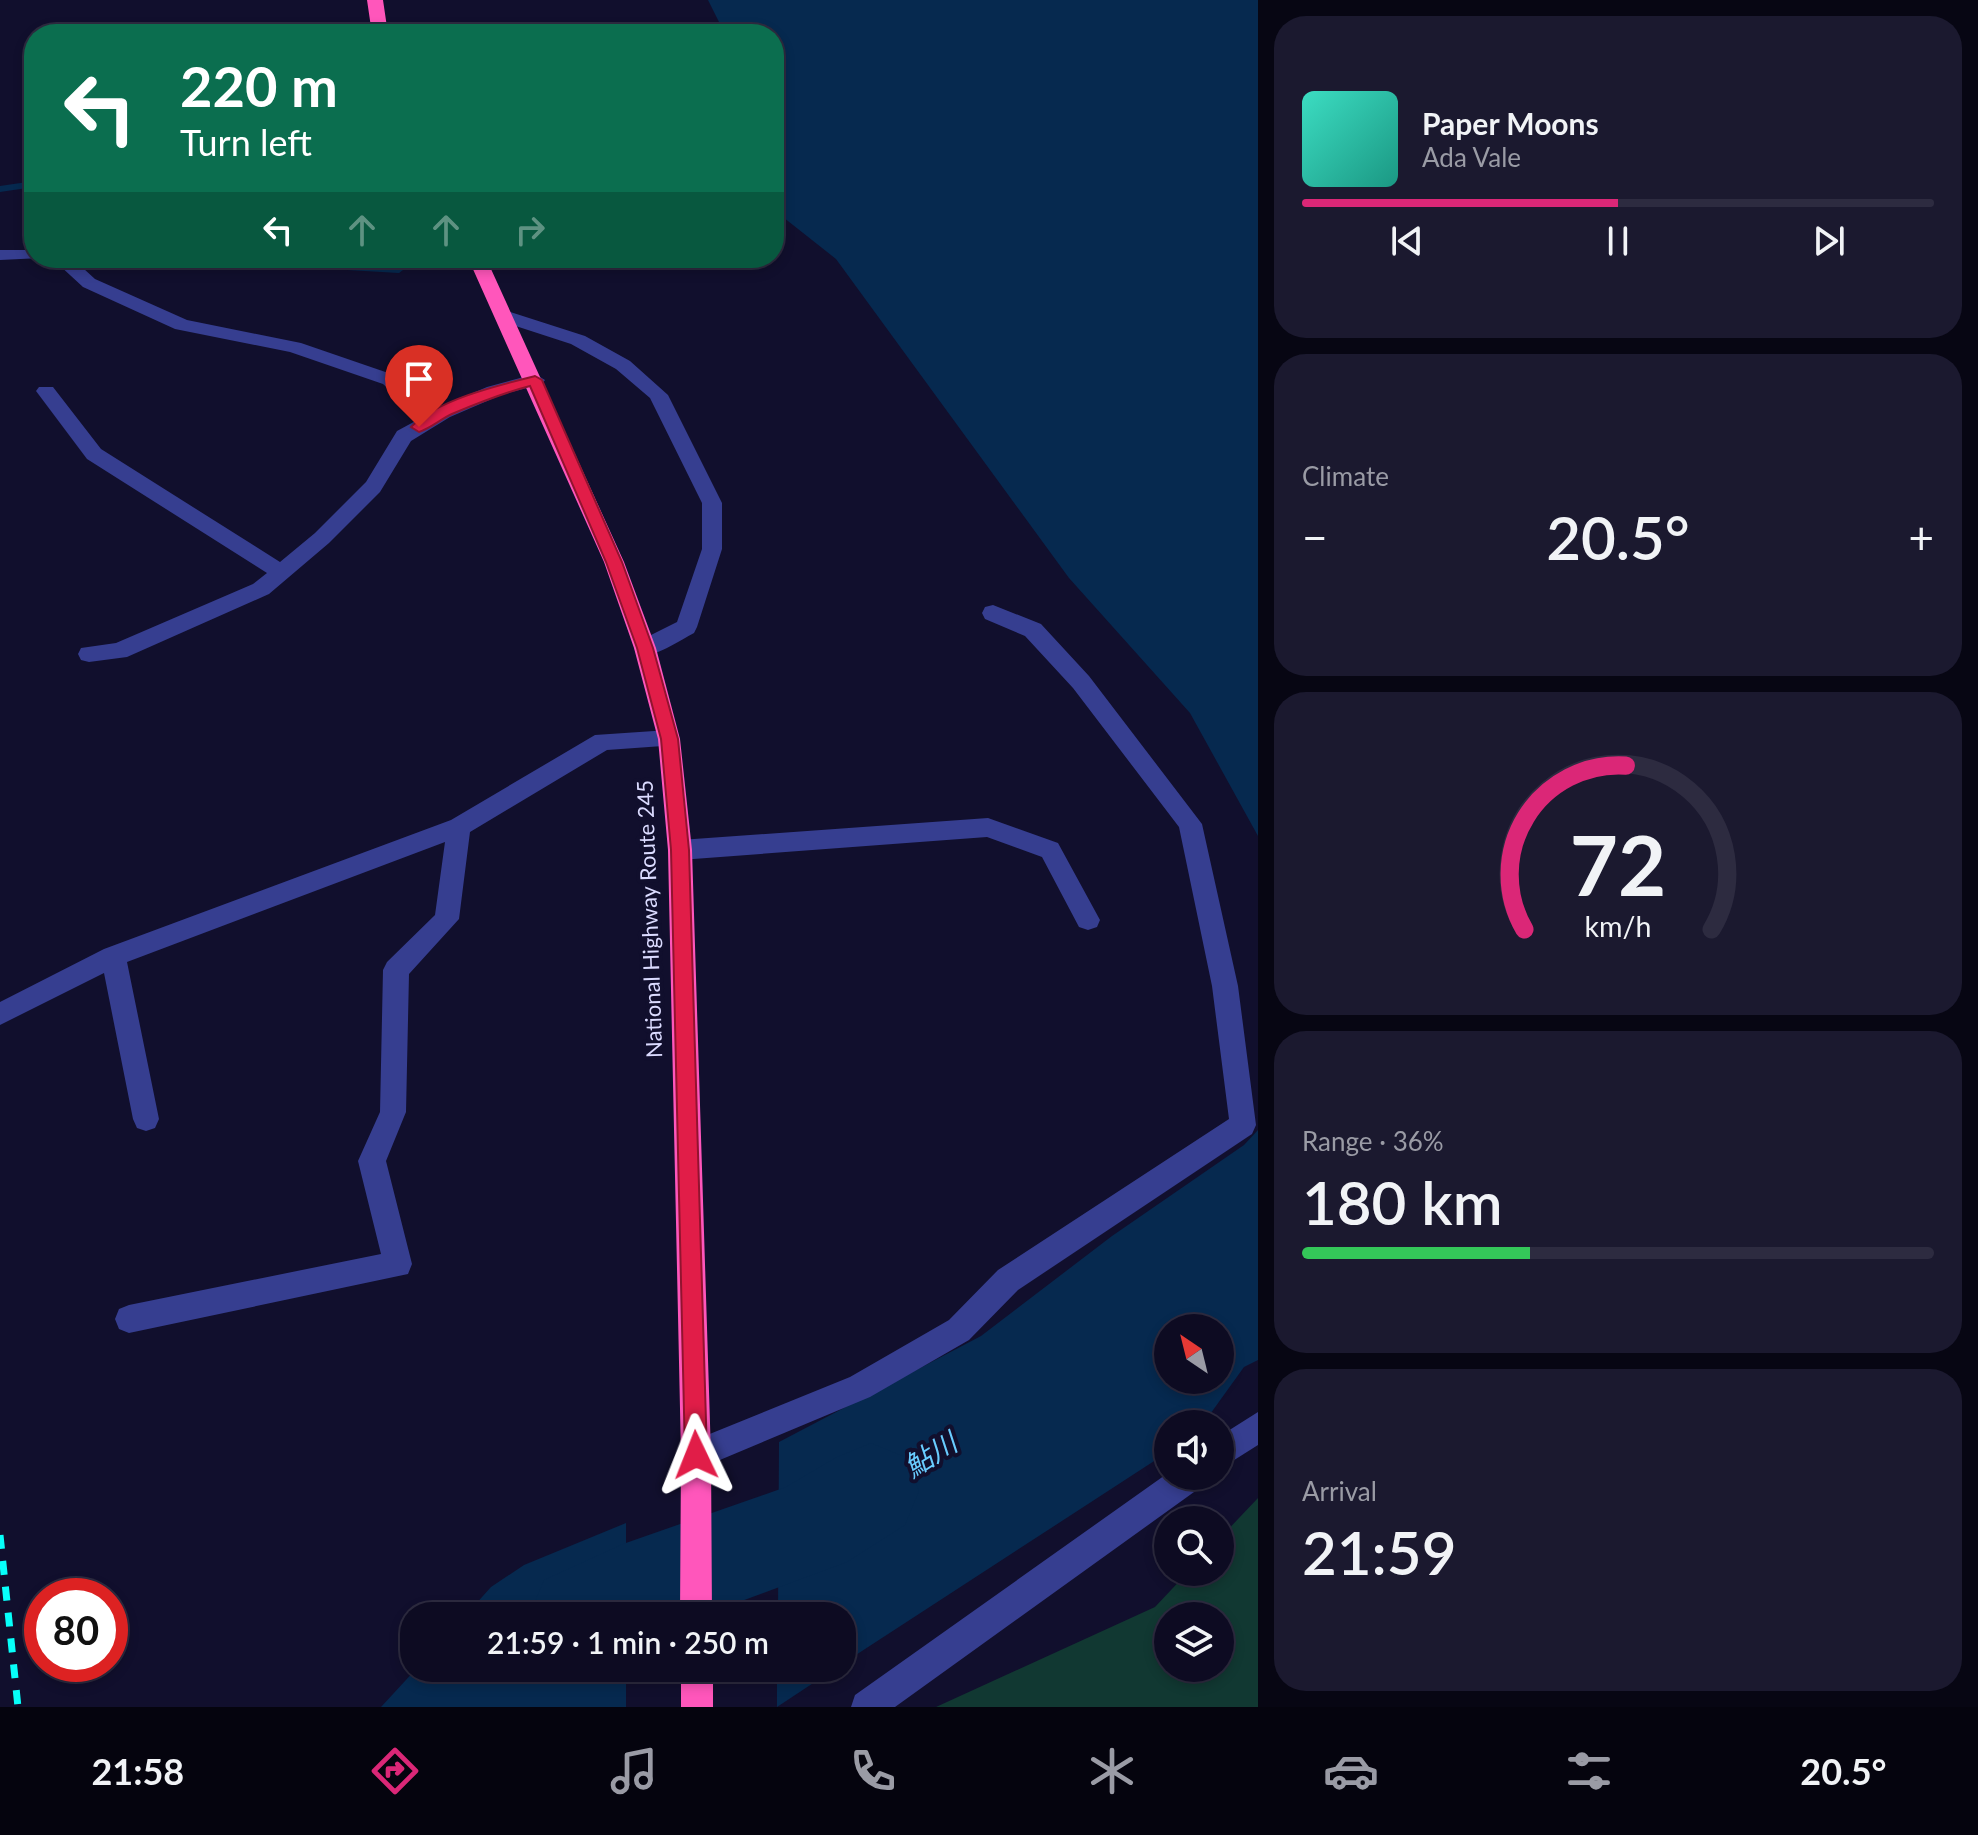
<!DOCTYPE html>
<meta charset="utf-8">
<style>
body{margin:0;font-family:Lato,"Noto Sans JP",sans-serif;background:#1b192f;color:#f1f3f6;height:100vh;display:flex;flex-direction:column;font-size:30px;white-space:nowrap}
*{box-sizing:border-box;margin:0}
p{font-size:26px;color:#9a9ba5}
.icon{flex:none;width:44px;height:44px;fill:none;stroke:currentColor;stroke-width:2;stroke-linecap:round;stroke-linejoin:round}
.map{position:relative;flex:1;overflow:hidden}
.panel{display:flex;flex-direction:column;gap:16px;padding:16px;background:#070613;width:720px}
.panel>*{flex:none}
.banner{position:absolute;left:24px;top:24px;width:760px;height:244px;border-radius:32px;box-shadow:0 4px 12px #0003,0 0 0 2px #2d2b40;background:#0b6e4f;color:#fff;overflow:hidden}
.needle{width:52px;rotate:325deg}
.buttons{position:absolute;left:1154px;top:1314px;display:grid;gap:16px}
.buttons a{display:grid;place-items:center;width:80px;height:80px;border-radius:50%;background:#0d0b22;box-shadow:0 4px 12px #0003,0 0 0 2px #2d2b40;font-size:40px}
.speed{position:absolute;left:24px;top:1578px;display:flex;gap:16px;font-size:40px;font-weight:700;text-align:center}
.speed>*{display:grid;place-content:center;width:104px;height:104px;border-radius:50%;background:#0d0b22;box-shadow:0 4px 12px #0003,0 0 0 2px #2d2b40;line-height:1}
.speed .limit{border:12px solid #d22;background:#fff;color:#111}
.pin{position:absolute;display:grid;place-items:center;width:68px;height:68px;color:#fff;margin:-82px -34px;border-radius:50% 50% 50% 0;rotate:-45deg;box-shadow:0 0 8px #0007}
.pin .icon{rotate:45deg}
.me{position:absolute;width:88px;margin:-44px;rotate:358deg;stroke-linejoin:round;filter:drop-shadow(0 0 6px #0008)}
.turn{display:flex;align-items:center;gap:28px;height:168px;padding:0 24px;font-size:36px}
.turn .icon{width:104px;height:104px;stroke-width:2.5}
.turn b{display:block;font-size:56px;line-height:68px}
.lanes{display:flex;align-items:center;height:76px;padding:0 24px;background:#0003;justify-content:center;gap:40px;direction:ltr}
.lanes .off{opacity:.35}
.big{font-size:60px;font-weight:600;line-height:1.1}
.panel .card{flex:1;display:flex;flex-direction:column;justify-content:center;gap:12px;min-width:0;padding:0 28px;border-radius:32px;background:#1b192f}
.panel .dial{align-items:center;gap:0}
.dial svg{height:208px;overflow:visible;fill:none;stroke:#2d2b40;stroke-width:7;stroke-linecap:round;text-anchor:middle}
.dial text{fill:#f1f3f6;stroke:none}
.song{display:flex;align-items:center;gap:24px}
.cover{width:96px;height:96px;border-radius:12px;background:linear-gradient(135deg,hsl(170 70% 55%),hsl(170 70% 35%))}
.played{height:8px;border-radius:4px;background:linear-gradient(90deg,#db2777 50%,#2d2b40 50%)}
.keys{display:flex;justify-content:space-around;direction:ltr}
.heat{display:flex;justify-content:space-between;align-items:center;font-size:44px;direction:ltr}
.charge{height:12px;border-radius:6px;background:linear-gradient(90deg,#34c759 36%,#2d2b40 0)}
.trip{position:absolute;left:400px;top:1602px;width:456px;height:80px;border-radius:32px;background:#0d0b22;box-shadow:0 4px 12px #0003,0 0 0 2px #2d2b40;font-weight:600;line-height:80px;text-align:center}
.tabs{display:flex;height:128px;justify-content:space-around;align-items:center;background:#05040e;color:#9a9ba5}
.tabs .icon{width:56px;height:56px}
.tabs .on{color:#db2777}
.tabs b{font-size:36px;color:#f1f3f6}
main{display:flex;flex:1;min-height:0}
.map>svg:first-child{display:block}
.green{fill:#113832;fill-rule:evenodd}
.water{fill:#06294f;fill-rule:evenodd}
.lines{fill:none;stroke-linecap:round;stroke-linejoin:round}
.stream{fill:#06294f;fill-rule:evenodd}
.river{fill:#06294f;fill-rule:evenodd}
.minor{fill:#363e90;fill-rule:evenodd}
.highway{fill:#ff56bb;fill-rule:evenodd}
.rail{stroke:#07fffa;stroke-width:7;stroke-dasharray:14 12;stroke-linecap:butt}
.route{fill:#e11d48;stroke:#92132f;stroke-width:2}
.labels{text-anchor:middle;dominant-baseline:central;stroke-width:8;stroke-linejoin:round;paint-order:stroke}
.street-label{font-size:22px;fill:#dbdbff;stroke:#110f2d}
.near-water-label{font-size:28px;font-style:italic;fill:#69ccff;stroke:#110f2d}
</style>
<main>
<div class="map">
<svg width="1258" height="1707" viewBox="0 0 1258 1707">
<rect width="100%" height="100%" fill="#110f2d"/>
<path class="green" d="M 1258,1498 L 1258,1707 L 936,1707 L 1155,1607 L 1188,1572 L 1220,1572 L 1220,1538 ZM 1168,1616 L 1220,1616 L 1220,1668 L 1168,1668 Z"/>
<path class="water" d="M 708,0 L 1258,0 L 1258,836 L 1190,713 L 1069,578 L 836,259 L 774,210 C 774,188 780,158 774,139 L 774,34 L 725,34 Z
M 1258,1130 L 1258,1360 L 1244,1367 L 1203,1424 L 1168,1424 L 1168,1452 L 842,1664 L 842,1616 L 778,1616 L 779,1442 L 981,1336 L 1112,1236 L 1244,1145 ZM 1168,1328 L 1220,1328 L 1220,1380 L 1168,1380 Z
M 626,1523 L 626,1616 L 465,1616 L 491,1587 L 524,1565 Z
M 417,1668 L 626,1668 L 626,1707 L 381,1707 Z
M 777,1668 L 836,1668 L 777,1707 Z"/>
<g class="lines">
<path class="stream" d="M 34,181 L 34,187 L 0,192 L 0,186 Z
M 291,258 L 303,258 L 314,262 L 399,267 L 403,270 L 399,273 L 313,268 Z"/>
<path class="river" d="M 871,1443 L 905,1457 L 919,1491 L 905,1525 L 847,1562 L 701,1616 L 529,1616 L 544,1580 L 623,1544 L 786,1487 L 837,1457 Z"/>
<path class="minor" d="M 0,250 L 34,250 L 34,258 L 41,258 L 0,260 Z
M 43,258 L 72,258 L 95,279 L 187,320 L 301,343 L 397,376 L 435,409 L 487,387 L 535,374 L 545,380 L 542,384 L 501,395 L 450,417 L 411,441 L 380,492 L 329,543 L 269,594 L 127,657 L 89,662 L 81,660 L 78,654 L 81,648 L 116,643 L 253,584 L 267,573 L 87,459 L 36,391 L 39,387 L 53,387 L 101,449 L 280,562 L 315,533 L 366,482 L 397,431 L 421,418 L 383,384 L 290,352 L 175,329 L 83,287 L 58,264 L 46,262 Z
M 504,310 L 585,336 L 630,361 L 668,395 L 722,503 L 722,549 L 697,627 L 694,633 C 678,641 655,659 637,654 L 634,648 L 637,642 L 677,622 L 702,549 L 702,503 L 650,398 L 616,369 L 571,344 L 497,320 L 495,316 Z
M 993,605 L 1041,624 L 1089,676 L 1202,824 L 1238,986 L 1256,1125 L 1252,1134 L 1018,1290 L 969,1340 L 870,1397 L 696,1470 L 685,1466 L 681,1455 L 685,1444 L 850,1377 L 949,1320 L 998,1270 L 1229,1119 L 1212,986 L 1179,827 L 1073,688 L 1025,636 L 985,619 L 982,613 L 985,607 Z
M 669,730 L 677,733 L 680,739 L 677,745 L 607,750 L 470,832 L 459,919 L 409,974 L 406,1112 L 386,1161 L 412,1264 L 408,1274 L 129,1333 L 119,1329 L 115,1319 L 119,1309 L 129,1305 L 381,1254 L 358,1161 L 380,1112 L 383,970 L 387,962 L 435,915 L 445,842 L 127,962 L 159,1119 L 155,1128 L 146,1131 L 137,1128 L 133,1119 L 104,973 L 0,1025 L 0,1002 L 104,949 L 451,820 L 595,735 Z
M 988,818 L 1058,843 L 1100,920 L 1097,927 L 1088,930 L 1079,927 L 1042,857 L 987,837 L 680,860 L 672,857 L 668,850 L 672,843 L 680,840 Z
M 1258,1412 L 1258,1445 L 1220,1469 L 1220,1436 Z
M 1168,1473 L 1168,1476 L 1205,1476 L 1201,1487 L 895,1707 L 851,1707 L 855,1695 Z"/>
<path class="highway" d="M 367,0 L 383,0 L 388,34 L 372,34 Z
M 468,258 L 486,258 L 624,562 L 656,648 L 680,739 L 692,850 L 711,1455 L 712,1616 L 680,1616 L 681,1455 L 668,850 L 658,739 L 634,648 L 604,562 Z
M 681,1668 L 713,1668 L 713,1707 L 681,1707 Z"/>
<path class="rail" d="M 0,1535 L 18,1707"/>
</g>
<path class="route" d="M 535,376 L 542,380 L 622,562 L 653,648 L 678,739 L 689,850 L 707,1455 L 704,1464 L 696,1467 L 688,1464 L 685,1455 L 671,850 L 661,739 L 637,648 L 606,562 L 530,386 C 503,393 478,403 452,414 C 441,419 431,428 419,432 L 411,427 C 436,400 499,385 535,376 Z"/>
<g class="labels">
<g class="street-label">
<text transform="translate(649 919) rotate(-92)">National Highway Route 245</text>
</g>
<g class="near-water-label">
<text transform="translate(930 1454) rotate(-32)">鮎川</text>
</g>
</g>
</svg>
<div class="buttons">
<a><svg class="needle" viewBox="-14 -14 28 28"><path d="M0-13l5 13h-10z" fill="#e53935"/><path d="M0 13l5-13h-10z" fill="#9a9ba5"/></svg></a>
<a><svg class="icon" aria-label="sound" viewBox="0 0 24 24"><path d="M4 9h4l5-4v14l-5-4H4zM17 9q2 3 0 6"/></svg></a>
<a><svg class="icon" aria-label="search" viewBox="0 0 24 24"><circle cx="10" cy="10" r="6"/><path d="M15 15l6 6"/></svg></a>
<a><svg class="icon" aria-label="layers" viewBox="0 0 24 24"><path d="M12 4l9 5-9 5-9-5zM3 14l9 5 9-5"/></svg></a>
</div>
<div class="speed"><div class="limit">80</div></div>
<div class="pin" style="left:419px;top:427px;background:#d93025"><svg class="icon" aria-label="arrive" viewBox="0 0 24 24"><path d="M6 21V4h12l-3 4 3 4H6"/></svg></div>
<svg class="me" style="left:696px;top:1455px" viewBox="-20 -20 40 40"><path d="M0-17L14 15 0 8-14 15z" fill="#e11d48" stroke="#fff" stroke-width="4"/></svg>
<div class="trip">21:59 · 1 min · 250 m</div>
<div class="banner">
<div class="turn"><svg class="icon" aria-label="left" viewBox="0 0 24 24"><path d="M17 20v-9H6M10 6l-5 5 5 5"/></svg><div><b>220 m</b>Turn left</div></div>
<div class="lanes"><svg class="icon" aria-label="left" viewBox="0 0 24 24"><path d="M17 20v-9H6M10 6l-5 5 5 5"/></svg><svg class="icon off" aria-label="ahead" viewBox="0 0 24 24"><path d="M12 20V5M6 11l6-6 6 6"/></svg><svg class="icon off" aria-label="ahead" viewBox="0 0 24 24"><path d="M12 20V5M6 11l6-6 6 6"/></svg><svg class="icon off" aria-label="right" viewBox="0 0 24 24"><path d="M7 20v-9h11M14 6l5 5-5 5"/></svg></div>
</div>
</div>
<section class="panel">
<div class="card">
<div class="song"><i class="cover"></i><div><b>Paper Moons</b><p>Ada Vale</p></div></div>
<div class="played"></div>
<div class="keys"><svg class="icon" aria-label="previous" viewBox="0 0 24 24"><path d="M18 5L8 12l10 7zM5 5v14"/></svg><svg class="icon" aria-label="pause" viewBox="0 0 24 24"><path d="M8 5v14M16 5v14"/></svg><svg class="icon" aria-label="next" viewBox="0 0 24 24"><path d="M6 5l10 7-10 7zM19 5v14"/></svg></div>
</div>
<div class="card"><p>Climate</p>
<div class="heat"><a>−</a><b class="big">20.5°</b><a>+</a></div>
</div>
<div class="card dial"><svg viewBox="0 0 100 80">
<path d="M14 69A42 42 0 1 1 86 69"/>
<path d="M14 69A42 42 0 0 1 53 6" stroke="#db2777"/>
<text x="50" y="56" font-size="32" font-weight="700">72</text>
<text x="50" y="72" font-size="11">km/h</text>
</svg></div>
<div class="card"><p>Range · 36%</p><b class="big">180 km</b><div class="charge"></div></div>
<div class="card"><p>Arrival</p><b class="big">21:59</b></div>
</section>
</main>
<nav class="tabs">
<b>21:58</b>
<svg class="icon on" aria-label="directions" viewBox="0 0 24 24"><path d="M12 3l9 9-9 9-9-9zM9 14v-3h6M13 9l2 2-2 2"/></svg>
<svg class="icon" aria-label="music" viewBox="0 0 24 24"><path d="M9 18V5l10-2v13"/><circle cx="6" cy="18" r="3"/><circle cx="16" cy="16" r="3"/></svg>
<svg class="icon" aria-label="phone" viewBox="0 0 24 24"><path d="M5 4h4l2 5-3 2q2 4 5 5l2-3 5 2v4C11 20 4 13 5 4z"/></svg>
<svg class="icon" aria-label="climate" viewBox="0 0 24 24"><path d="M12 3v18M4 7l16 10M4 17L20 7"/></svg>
<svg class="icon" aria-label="car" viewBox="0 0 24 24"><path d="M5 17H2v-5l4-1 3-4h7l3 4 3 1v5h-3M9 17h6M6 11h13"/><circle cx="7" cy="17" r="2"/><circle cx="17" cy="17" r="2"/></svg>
<svg class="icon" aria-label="filters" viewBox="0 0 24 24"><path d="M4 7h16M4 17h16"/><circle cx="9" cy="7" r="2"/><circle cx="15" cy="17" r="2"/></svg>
<b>20.5°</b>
</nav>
